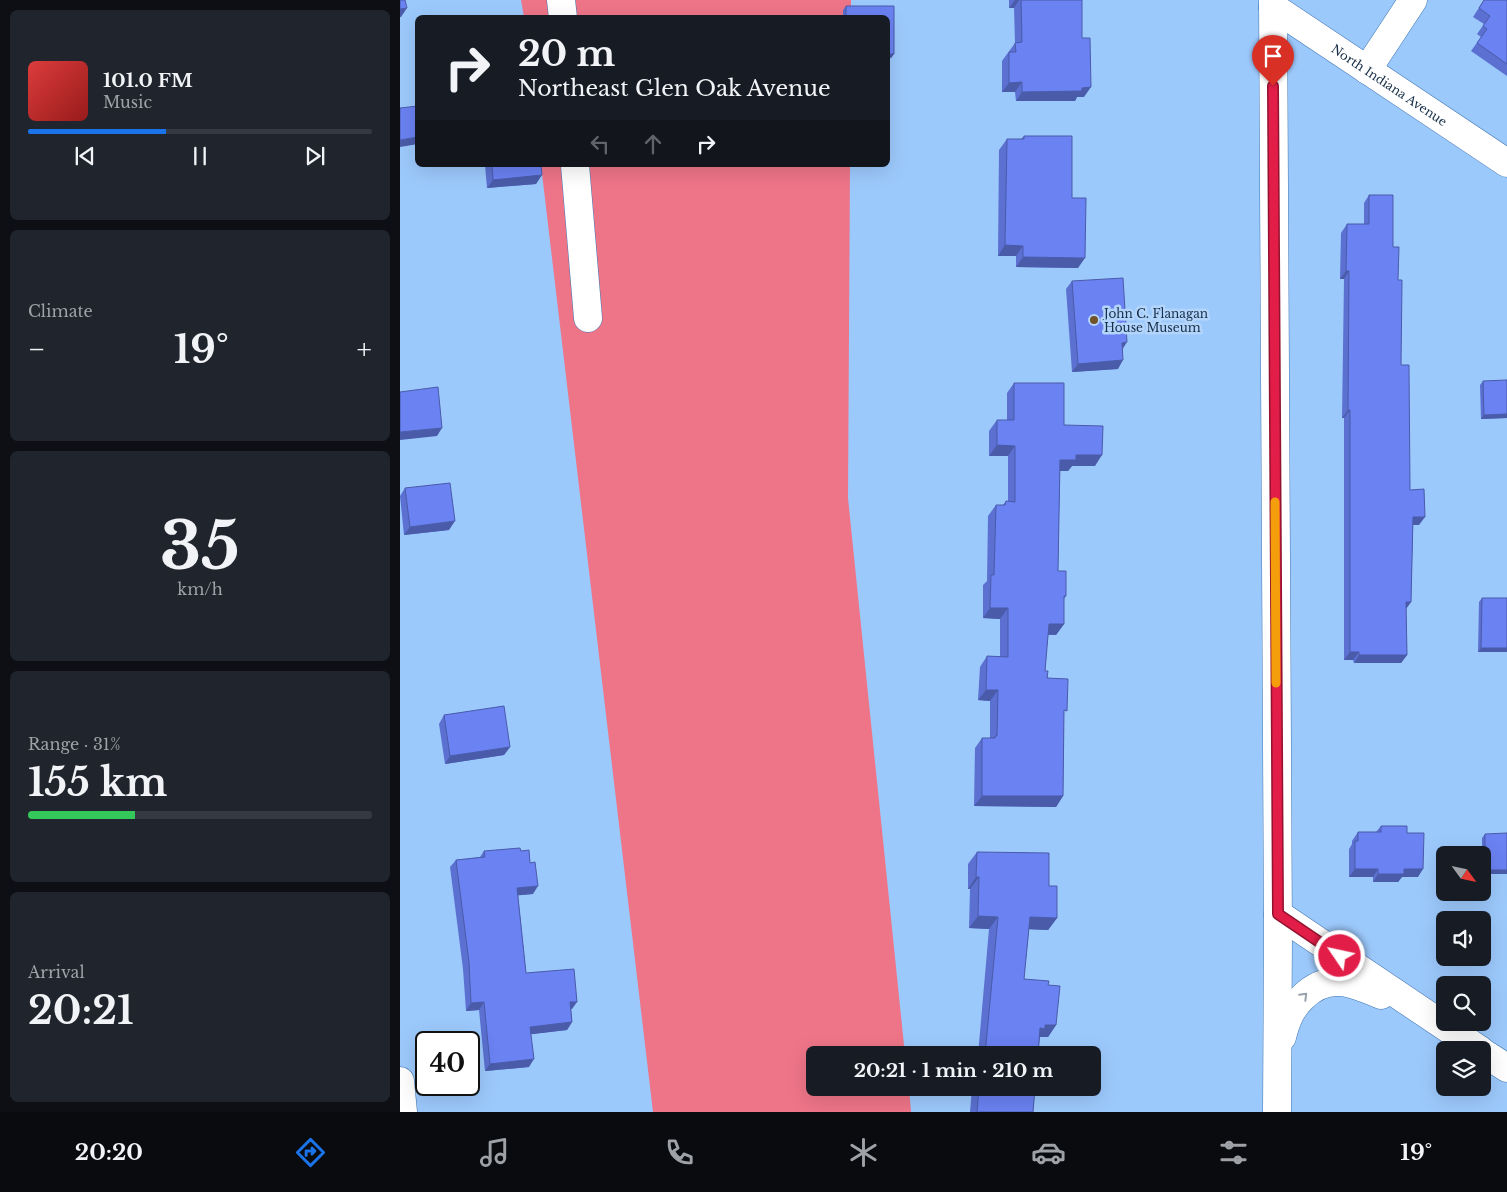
<!DOCTYPE html>
<meta charset="utf-8">
<style>
body{margin:0;font-family:"Libre Baskerville",serif;background:#20242c;color:#f1f3f6;height:100vh;display:flex;flex-direction:column;font-size:19px;white-space:nowrap}
*{box-sizing:border-box;margin:0}
p{font-size:16px;color:#9ea1a6}
.icon{flex:none;width:28px;height:28px;fill:none;stroke:currentColor;stroke-width:2;stroke-linecap:round;stroke-linejoin:round}
.map{position:relative;flex:1;overflow:hidden}
.drawer{display:flex;flex-direction:column;gap:10px;padding:10px;background:#0d0f14;width:400px}
.drawer>*{flex:none}
.top-card{position:absolute;left:15px;top:15px;width:475px;height:152px;border-radius:8px;box-shadow:0 5px 20px #0002;background:#171b24;color:#f1f3f6;overflow:hidden}
.needle{width:32px;rotate:123deg}
.tools{position:absolute;left:1036px;top:846px;display:grid;gap:10px}
.tools a{display:grid;place-items:center;width:55px;height:55px;border-radius:8px;background:#171b24;box-shadow:0 5px 20px #0002;font-size:25px}
.speed{position:absolute;left:15px;top:1031px;display:flex;gap:10px;font-size:25px;font-weight:700;text-align:center}
.speed>*{display:grid;place-content:center;width:65px;height:65px;border-radius:50%;background:#171b24;box-shadow:0 5px 20px #0002;line-height:1}
.speed .limit{border:2px solid #111;border-radius:8px;background:#fff;color:#111}
.pin{position:absolute;display:grid;place-items:center;width:42px;height:42px;color:#fff;margin:-51px -21px;border-radius:50% 50% 50% 0;rotate:-45deg;box-shadow:0 0 5px #0007}
.pin .icon{rotate:45deg}
.me{position:absolute;width:55px;margin:-28px;rotate:304deg;stroke-linejoin:round;filter:drop-shadow(0 0 4px #0008)}
.turn{display:flex;align-items:center;gap:18px;height:105px;padding:0 20px;font-size:22px}
.turn .icon{width:65px;height:65px;stroke-width:2.5}
.turn b{display:block;font-size:35px;line-height:42px}
.lanes{display:flex;align-items:center;height:48px;padding:0 20px;background:#0003;justify-content:center;gap:25px;direction:ltr}
.lanes .off{opacity:.35}
.big{font-size:38px;font-weight:700;line-height:1.1}
.drawer .widget{flex:1;display:flex;flex-direction:column;justify-content:center;gap:8px;min-width:0;padding:0 18px;border-radius:8px;background:#20242c}
.drawer .dial{align-items:center;gap:0}
.dial b{font-size:65px;line-height:1}
.song{display:flex;align-items:center;gap:15px}
.cover{width:60px;height:60px;border-radius:8px;background:linear-gradient(135deg,hsl(0 70% 55%),hsl(0 70% 35%))}
.played{height:5px;border-radius:2px;background:linear-gradient(90deg,#1a73e8 40%,#363941 40%)}
.keys{display:flex;justify-content:space-around;direction:ltr}
.heat{display:flex;justify-content:space-between;align-items:center;font-size:28px;direction:ltr}
.charge{height:8px;border-radius:4px;background:linear-gradient(90deg,#34c759 31%,#363941 0)}
.trip{position:absolute;left:406px;top:1046px;width:295px;height:50px;border-radius:8px;background:#171b24;box-shadow:0 5px 20px #0002;font-weight:700;line-height:50px;text-align:center}
.tabs{display:flex;height:80px;justify-content:space-around;align-items:center;background:#090b0e;color:#9ea1a6}
.tabs .icon{width:35px;height:35px}
.tabs .on{color:#1a73e8}
.tabs b{font-size:22px;color:#f1f3f6}
main{display:flex;flex:1;min-height:0}
.map>svg:first-child{display:block}
.green{fill:#ee7588}
.lines{fill:none;stroke-linecap:round;stroke-linejoin:round}
.minor-casing{stroke:#3f75b0;stroke-width:29}
.minor{stroke:#fff;stroke-width:28}
.wall{fill:#5b70d0}
.shaded-wall{fill:#4a5ba9}
.building{fill:#6a82f2;stroke:#4a5ba9}
.oneway{stroke:#97a1ac}
.route-casing{stroke:#92132f;stroke-width:12}
.route{stroke:#e11d48;stroke-width:9}
.slow{stroke:#f59e0b;stroke-width:9}
.poi-dot{fill:#725228;stroke:#b3d5fc;stroke-width:2}
.labels{text-anchor:middle;dominant-baseline:central;stroke-width:5;stroke-linejoin:round;paint-order:stroke}
.street-label{font-size:12px;fill:#172e47;stroke:#b3d5fc}
.poi-label{font-size:12px;fill:#172e47;stroke:#b3d5fc;text-anchor:start}
</style>
<main>
<section class="drawer">
<div class="widget">
<div class="song"><i class="cover"></i><div><b>101.0 FM</b><p>Music</p></div></div>
<div class="played"></div>
<div class="keys"><svg class="icon" aria-label="previous" viewBox="0 0 24 24"><path d="M18 5L8 12l10 7zM5 5v14"/></svg><svg class="icon" aria-label="pause" viewBox="0 0 24 24"><path d="M8 5v14M16 5v14"/></svg><svg class="icon" aria-label="next" viewBox="0 0 24 24"><path d="M6 5l10 7-10 7zM19 5v14"/></svg></div>
</div>
<div class="widget"><p>Climate</p>
<div class="heat"><a>−</a><b class="big">19°</b><a>+</a></div>
</div>
<div class="widget dial"><b>35</b><p>km/h</p></div>
<div class="widget"><p>Range · 31%</p><b class="big">155 km</b><div class="charge"></div></div>
<div class="widget"><p>Arrival</p><b class="big">20:21</b></div>
</section>
<div class="map">
<svg width="1107" height="1112" viewBox="0 0 1107 1112">
<rect width="100%" height="100%" fill="#9cc9fc"/>
<path class="green" d="M 121,0 L 451,0 L 451,17 L 124,17 Z
M 141,165 L 450,165 L 448,498 L 505,1055 L 415,1055 L 415,1088 L 509,1088 L 511,1112 L 253,1112 Z"/>
<g class="lines">
<defs>
<g id="minor">
<path d="M 161,0 L 163,18"/>
<path d="M 873,0 L 878,933 L 877,1112"/>
<path id="s1" d="M 873,7 L 1107,163"/>
<path d="M 967,70 L 1013,0"/>
<path d="M 175,165 L 188,318"/>
<path d="M 878,914 L 1080,1050"/>
<path d="M 882,1037 C 886,1021 891,1008 903,997 C 928,972 953,983 981,995"/>
<path d="M 1082,1052 L 1107,1068"/>
<path d="M 0,1081 L 3,1112"/>
</g>
</defs>
<use href="#minor" class="minor-casing"/>
<use href="#minor" class="minor"/>
</g>
<path class="wall" d="M 609,0 L 682,0 L 682,38 L 684,97 L 677,97 L 675,101 L 616,101 L 615,92 L 602,92 L 602,61 L 615,43 L 614,8 L 609,8 Z
M 1084,0 L 1107,0 L 1107,76 L 1071,51 L 1081,37 L 1077,34 L 1084,24 L 1073,17 Z
M 446,6 L 494,6 L 494,54 L 491,58 L 488,58 L 488,18 L 443,18 L 443,10 Z
M 624,136 L 672,198 L 678,268 L 616,267 L 616,256 L 598,256 L 599,150 L 607,139 L 621,139 Z
M 85,165 L 141,165 L 136,184 L 87,188 Z
M 969,195 L 993,247 L 998,280 L 1001,365 L 1010,490 L 1019,525 L 1013,525 L 1011,602 L 1006,609 L 1007,655 L 1001,663 L 954,663 L 953,660 L 944,660 L 944,418 L 942,418 L 944,279 L 940,279 L 941,233 L 947,224 L 964,224 L 964,203 Z
M 672,281 L 722,349 L 718,369 L 672,372 L 666,289 Z
M 1083,381 L 1107,418 L 1081,419 L 1080,385 Z
M 614,383 L 664,425 L 695,466 L 672,466 L 668,471 L 660,471 L 658,571 L 666,596 L 664,599 L 664,624 L 656,635 L 648,635 L 645,671 L 664,715 L 663,796 L 656,807 L 574,806 L 575,748 L 582,738 L 590,738 L 590,701 L 578,700 L 580,667 L 587,656 L 600,656 L 600,619 L 583,618 L 583,585 L 587,581 L 588,516 L 596,505 L 603,505 L 606,501 L 608,501 L 608,456 L 589,456 L 589,431 L 597,420 L 607,420 L 607,393 Z
M 5,488 L 49,530 L 4,535 L 0,496 Z
M 1082,598 L 1107,598 L 1107,652 L 1078,652 L 1079,602 Z
M 44,715 L 110,747 L 104,755 L 45,764 L 39,724 Z
M 981,826 L 1007,833 L 1018,877 L 1002,877 L 998,882 L 973,882 L 973,877 L 949,877 L 949,849 L 952,844 L 952,841 L 958,832 L 976,832 Z
M 1085,834 L 1107,874 L 1082,874 L 1082,838 Z
M 84,851 L 133,894 L 118,895 L 126,973 L 172,1009 L 171,1009 L 172,1022 L 167,1030 L 131,1034 L 129,1067 L 85,1071 L 79,1010 L 66,1011 L 63,969 L 50,867 L 56,860 L 80,857 Z
M 577,852 L 649,886 L 657,918 L 648,930 L 629,929 L 624,979 L 648,985 L 656,1025 L 648,1037 L 640,1037 L 638,1055 L 578,1055 L 589,929 L 569,928 L 570,889 L 568,889 L 568,864 Z
M 572,1088 L 635,1088 L 633,1112 L 570,1112 Z"/>
<path class="shaded-wall" d="M 615,0 L 619,0 L 614,8 L 609,8 Z
M 7,8 L 1,17 L 0,17 L 0,9 Z
M 488,54 L 494,54 L 491,58 L 488,58 Z
M 622,82 L 615,92 L 602,92 L 609,83 Z
M 691,87 L 684,97 L 677,97 L 675,101 L 616,101 L 622,92 Z
M 18,137 L 18,144 L 0,147 L 0,140 Z
M 142,175 L 136,184 L 87,188 L 93,180 Z
M 605,245 L 623,246 L 616,256 L 598,256 Z
M 623,257 L 685,258 L 678,268 L 616,267 Z
M 946,271 L 949,271 L 944,279 L 940,279 Z
M 727,342 L 722,350 L 722,343 Z
M 723,360 L 718,369 L 672,372 L 678,364 Z
M 948,410 L 950,410 L 944,418 L 942,418 Z
M 1107,414 L 1107,418 L 1081,419 L 1084,415 Z
M 42,428 L 37,436 L 0,440 L 0,432 Z
M 597,445 L 615,446 L 608,456 L 589,456 Z
M 676,455 L 702,455 L 695,466 L 672,466 L 668,471 L 653,471 L 660,460 Z
M 1013,517 L 1025,517 L 1019,525 L 1007,525 Z
M 55,521 L 49,530 L 4,535 L 10,527 Z
M 1006,602 L 1011,602 L 1005,610 Z
M 590,608 L 608,608 L 600,619 L 583,618 Z
M 649,624 L 664,624 L 656,635 L 642,634 Z
M 1081,648 L 1107,648 L 1107,652 L 1078,652 Z
M 950,652 L 959,652 L 953,660 L 944,660 Z
M 959,655 L 1007,655 L 1001,663 L 954,663 Z
M 586,690 L 598,690 L 590,701 L 578,700 Z
M 110,747 L 104,755 L 45,764 L 50,756 Z
M 582,796 L 663,796 L 656,807 L 574,806 Z
M 955,869 L 978,869 L 973,877 L 949,877 Z
M 1004,869 L 1023,869 L 1018,877 L 1002,877 L 998,882 L 973,882 L 978,874 Z
M 1085,870 L 1107,870 L 1107,874 L 1082,874 Z
M 576,877 L 579,877 L 570,889 L 568,889 Z
M 138,886 L 133,894 L 112,896 L 117,888 Z
M 578,916 L 598,917 L 589,929 L 569,928 Z
M 630,917 L 657,918 L 648,930 L 622,929 Z
M 84,1002 L 79,1010 L 66,1011 L 71,1003 Z
M 170,1002 L 177,1002 L 172,1009 L 165,1010 Z
M 172,1022 L 167,1030 L 125,1035 L 130,1027 Z
M 645,1025 L 656,1025 L 648,1037 L 639,1037 L 640,1028 Z
M 134,1059 L 129,1067 L 85,1071 L 90,1064 Z"/>
<path class="building" d="M 0,0 L 5,0 L 7,8 L 0,9 Z
M 621,0 L 682,0 L 682,38 L 690,38 L 691,87 L 682,88 L 682,91 L 622,92 L 622,82 L 609,83 L 609,52 L 616,52 L 615,43 L 622,42 Z
M 1084,0 L 1107,0 L 1107,64 L 1077,43 L 1087,29 L 1083,26 L 1090,16 L 1079,8 Z
M 446,6 L 494,6 L 494,54 L 488,54 L 488,18 L 446,18 Z
M 18,106 L 18,137 L 0,140 L 0,108 Z
M 624,136 L 672,136 L 672,198 L 686,198 L 685,258 L 623,257 L 623,246 L 605,245 L 607,139 L 624,139 Z
M 92,165 L 141,165 L 142,175 L 93,180 Z
M 969,195 L 993,195 L 993,247 L 999,247 L 998,280 L 1002,280 L 1001,365 L 1009,365 L 1010,490 L 1024,489 L 1025,517 L 1013,517 L 1011,602 L 1006,602 L 1007,655 L 959,655 L 959,652 L 950,652 L 950,410 L 948,410 L 949,271 L 946,271 L 947,224 L 969,224 Z
M 723,278 L 727,342 L 722,343 L 723,360 L 678,364 L 672,281 Z
M 1107,380 L 1107,414 L 1084,415 L 1083,381 Z
M 614,383 L 664,383 L 664,425 L 703,426 L 702,455 L 676,455 L 676,460 L 660,460 L 658,571 L 666,571 L 666,596 L 664,596 L 664,624 L 649,624 L 645,671 L 648,671 L 647,678 L 668,679 L 667,711 L 664,710 L 663,796 L 582,796 L 582,738 L 595,738 L 595,736 L 597,736 L 598,690 L 586,690 L 587,656 L 608,657 L 608,608 L 590,608 L 591,575 L 594,575 L 596,505 L 605,505 L 606,501 L 615,502 L 615,446 L 597,445 L 597,420 L 614,420 Z
M 38,387 L 42,428 L 0,432 L 0,392 Z
M 50,483 L 55,521 L 10,527 L 5,488 Z
M 1082,598 L 1107,598 L 1107,648 L 1081,648 Z
M 104,706 L 110,747 L 50,756 L 44,715 Z
M 981,826 L 1007,826 L 1007,833 L 1024,833 L 1023,869 L 1004,869 L 1004,874 L 978,874 L 978,869 L 955,869 L 955,841 L 958,841 L 958,832 L 981,832 Z
M 1107,833 L 1107,870 L 1085,870 L 1085,834 Z
M 120,848 L 121,851 L 129,850 L 130,863 L 135,862 L 138,886 L 117,888 L 126,973 L 174,969 L 177,1002 L 170,1002 L 172,1022 L 130,1027 L 134,1059 L 90,1064 L 84,1002 L 71,1003 L 69,962 L 56,860 L 85,857 L 84,851 Z
M 577,852 L 649,853 L 649,886 L 657,886 L 657,918 L 630,917 L 624,979 L 649,981 L 648,985 L 660,986 L 656,1025 L 645,1025 L 645,1029 L 640,1028 L 638,1055 L 585,1055 L 598,917 L 578,916 L 579,877 L 576,877 Z
M 579,1088 L 635,1088 L 633,1112 L 577,1112 Z"/>
<defs><path id="oneway-chevron" d="M-2-3.5L2.5 0L-2 3.5" fill="none" stroke-width="1.6" stroke-linecap="round" stroke-linejoin="round" transform="scale(1.25)"/></defs>
<use class="oneway" href="#oneway-chevron" transform="translate(904 996) rotate(-45)"/>
<g class="lines">
<defs>
<path id="route" d="M 873,86 L 878,914 L 940,956"/>
</defs>
<use href="#route" class="route-casing"/>
<use href="#route" class="route"/>
<path class="slow" d="M 875,502 L 876,683"/>
</g>
<circle class="poi-dot" cx="694" cy="320" r="5"/>
<g class="labels">
<g class="street-label">
<text stroke="none"><textPath href="#s1" startOffset="140">North Indiana Avenue</textPath></text>
</g>
<g class="poi-label">
<text x="704" y="313">John C. Flanagan<tspan x="704" dy="14">House Museum</tspan></text>
</g>
</g>
</svg>
<div class="tools">
<a><svg class="needle" viewBox="-14 -14 28 28"><path d="M0-13l5 13h-10z" fill="#e53935"/><path d="M0 13l5-13h-10z" fill="#9ea1a6"/></svg></a>
<a><svg class="icon" aria-label="sound" viewBox="0 0 24 24"><path d="M4 9h4l5-4v14l-5-4H4zM17 9q2 3 0 6"/></svg></a>
<a><svg class="icon" aria-label="search" viewBox="0 0 24 24"><circle cx="10" cy="10" r="6"/><path d="M15 15l6 6"/></svg></a>
<a><svg class="icon" aria-label="layers" viewBox="0 0 24 24"><path d="M12 4l9 5-9 5-9-5zM3 14l9 5 9-5"/></svg></a>
</div>
<div class="speed"><div class="limit">40</div></div>
<div class="pin" style="left:873px;top:86px;background:#d93025"><svg class="icon" aria-label="arrive" viewBox="0 0 24 24"><path d="M6 21V4h12l-3 4 3 4H6"/></svg></div>
<svg class="me" style="left:940px;top:956px" viewBox="-20 -20 40 40"><circle r="17" fill="#e11d48" stroke="#fff" stroke-width="3"/><path d="M0-11L8 9 0 5-8 9z" fill="#fff"/></svg>
<div class="trip">20:21 · 1 min · 210 m</div>
<div class="top-card">
<div class="turn"><svg class="icon" aria-label="right" viewBox="0 0 24 24"><path d="M7 20v-9h11M14 6l5 5-5 5"/></svg><div><b>20 m</b>Northeast Glen Oak Avenue</div></div>
<div class="lanes"><svg class="icon off" aria-label="left" viewBox="0 0 24 24"><path d="M17 20v-9H6M10 6l-5 5 5 5"/></svg><svg class="icon off" aria-label="ahead" viewBox="0 0 24 24"><path d="M12 20V5M6 11l6-6 6 6"/></svg><svg class="icon" aria-label="right" viewBox="0 0 24 24"><path d="M7 20v-9h11M14 6l5 5-5 5"/></svg></div>
</div>
</div>
</main>
<nav class="tabs">
<b>20:20</b>
<svg class="icon on" aria-label="directions" viewBox="0 0 24 24"><path d="M12 3l9 9-9 9-9-9zM9 14v-3h6M13 9l2 2-2 2"/></svg>
<svg class="icon" aria-label="music" viewBox="0 0 24 24"><path d="M9 18V5l10-2v13"/><circle cx="6" cy="18" r="3"/><circle cx="16" cy="16" r="3"/></svg>
<svg class="icon" aria-label="phone" viewBox="0 0 24 24"><path d="M5 4h4l2 5-3 2q2 4 5 5l2-3 5 2v4C11 20 4 13 5 4z"/></svg>
<svg class="icon" aria-label="climate" viewBox="0 0 24 24"><path d="M12 3v18M4 7l16 10M4 17L20 7"/></svg>
<svg class="icon" aria-label="car" viewBox="0 0 24 24"><path d="M5 17H2v-5l4-1 3-4h7l3 4 3 1v5h-3M9 17h6M6 11h13"/><circle cx="7" cy="17" r="2"/><circle cx="17" cy="17" r="2"/></svg>
<svg class="icon" aria-label="filters" viewBox="0 0 24 24"><path d="M4 7h16M4 17h16"/><circle cx="9" cy="7" r="2"/><circle cx="15" cy="17" r="2"/></svg>
<b>19°</b>
</nav>
